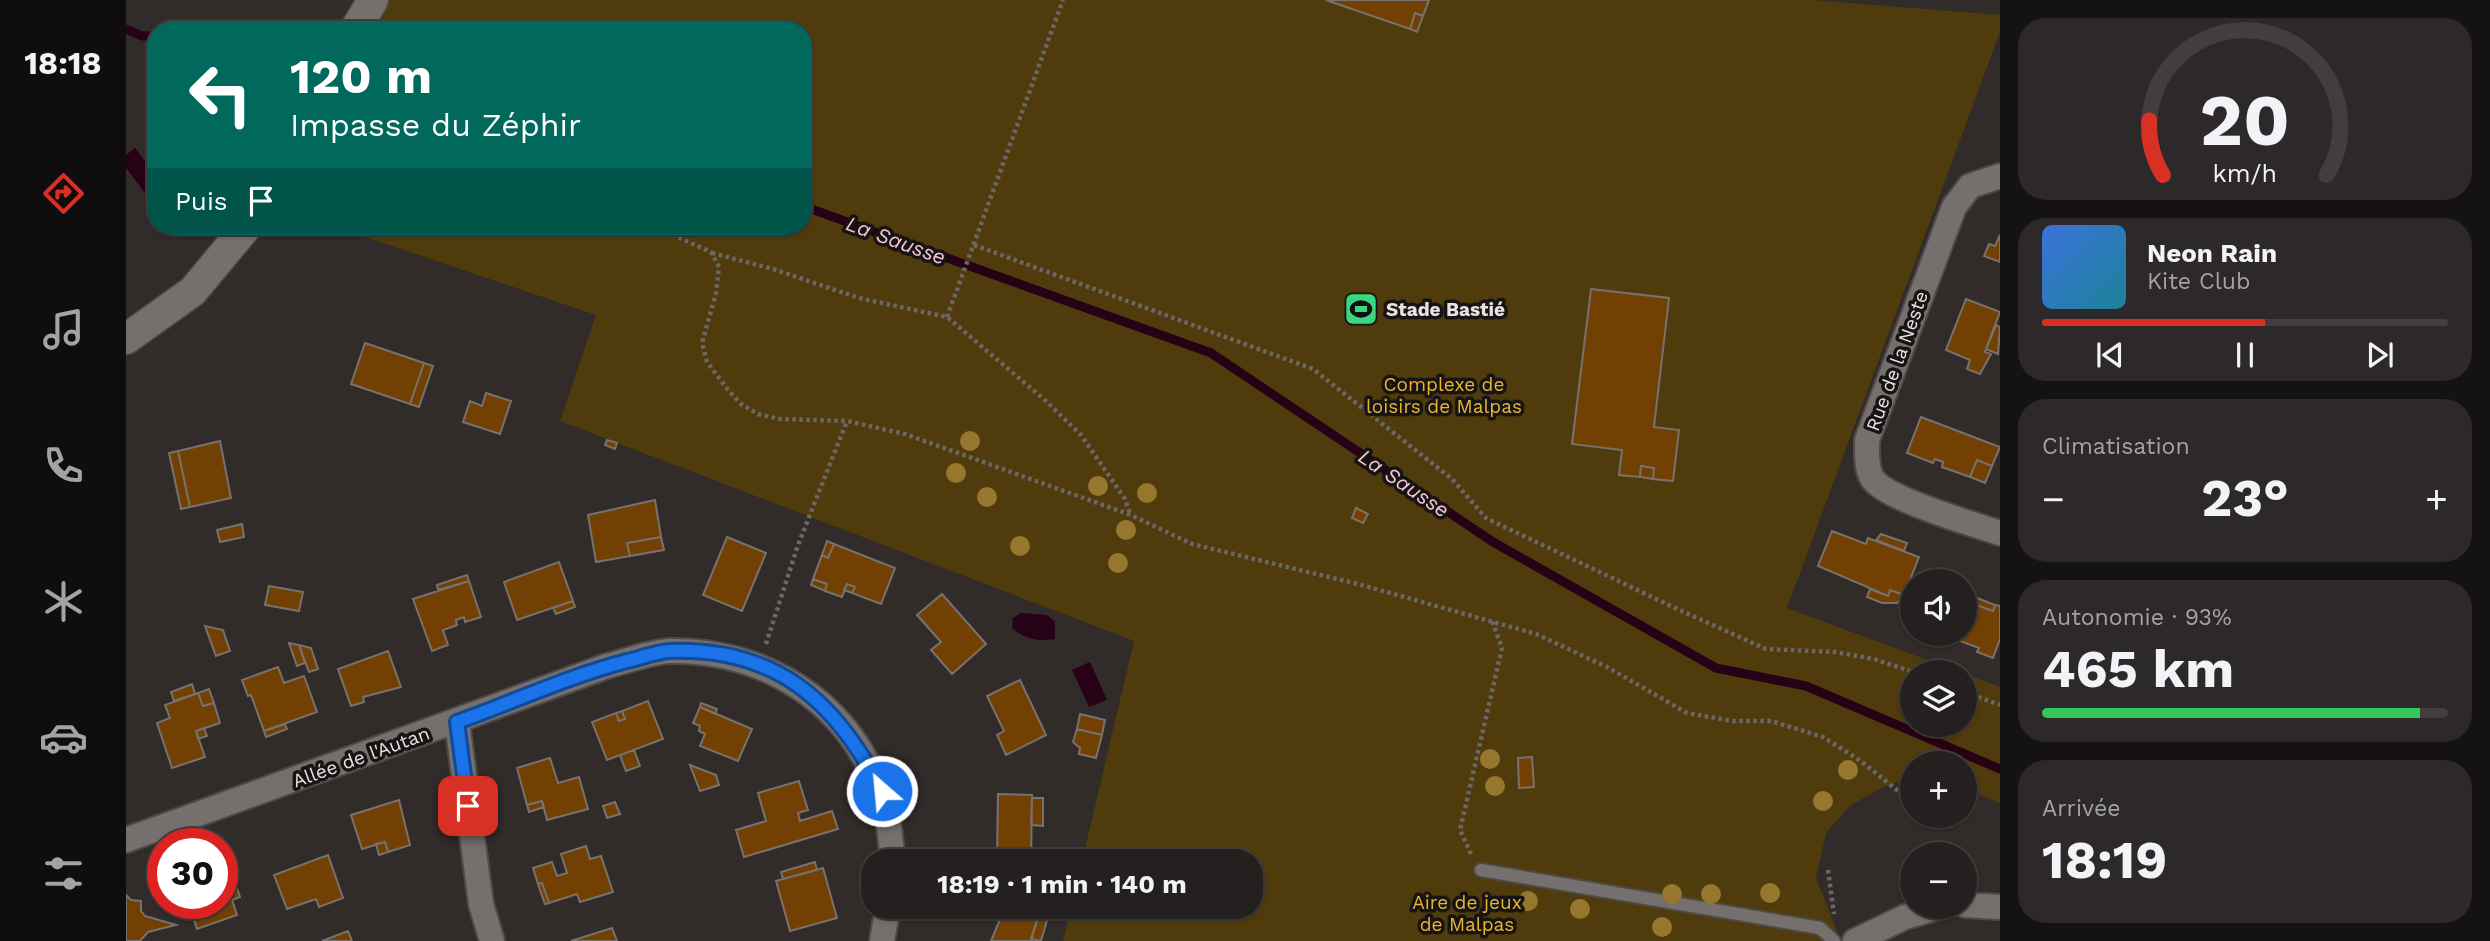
<!DOCTYPE html>
<html lang="fr">
<meta charset="utf-8">
<style>
body{margin:0;font-family:"Work Sans",sans-serif;background:#2d2829;color:#f1f3f6;height:100vh;display:flex;flex-direction:column;font-size:26px;white-space:nowrap}
*{box-sizing:border-box;margin:0}
p{font-size:23px;color:#a3a3a5}
.icon{flex:none;width:38px;height:38px;fill:none;stroke:currentColor;stroke-width:2;stroke-linecap:round;stroke-linejoin:round}
.map{position:relative;flex:1;overflow:hidden}
.details{display:flex;flex-direction:column;gap:18px;padding:18px;background:#141212;width:490px}
.details>*{flex:none}
.guide{position:absolute;left:21px;top:21px;width:665px;height:214px;border-radius:28px;box-shadow:0 2px 5px #0004,0 0 0 2px #423e3e;background:#00695c;color:#fff;overflow:hidden}
.fabs{position:absolute;left:1774px;top:569px;display:grid;gap:14px}
.fabs a{display:grid;place-items:center;width:77px;height:77px;border-radius:50%;background:#252020;box-shadow:0 2px 5px #0004,0 0 0 2px #423e3e;font-size:35px}
.speed{position:absolute;left:21px;top:828px;display:flex;gap:14px;font-size:35px;font-weight:700;text-align:center}
.speed>*{display:grid;place-content:center;width:91px;height:91px;border-radius:50%;background:#252020;box-shadow:0 2px 5px #0004,0 0 0 2px #423e3e;line-height:1}
.speed .limit{border:10px solid #d22;background:#fff;color:#111}
.pin{position:absolute;display:grid;place-items:center;width:60px;height:60px;color:#fff;margin:-30px;border-radius:14px;box-shadow:0 4px 10px #0006}
.me{position:absolute;width:77px;margin:-38px;rotate:333deg;stroke-linejoin:round;filter:drop-shadow(0 0 5px #0008)}
.turn{display:flex;align-items:center;gap:24px;height:147px;padding:0 28px;font-size:32px}
.turn .icon{width:91px;height:91px;stroke-width:2.5}
.turn b{display:block;font-size:49px;line-height:60px}
.then{display:flex;align-items:center;height:66px;padding:0 28px;background:#0003;gap:14px;font-size:26px}
.big{font-size:52px;font-weight:700;line-height:1.1}
.details .widget{flex:1;display:flex;flex-direction:column;justify-content:center;gap:10px;min-width:0;padding:0 24px;border-radius:28px;background:#2d2829}
.details .dial{align-items:center;gap:0}
.dial svg{height:182px;overflow:visible;fill:none;stroke:#423e3e;stroke-width:7;stroke-linecap:round;text-anchor:middle}
.dial text{fill:#f1f3f6;stroke:none}
.song{display:flex;align-items:center;gap:21px}
.cover{width:84px;height:84px;border-radius:10px;background:linear-gradient(135deg,hsl(220 70% 55%),hsl(190 70% 35%))}
.played{height:7px;border-radius:4px;background:linear-gradient(90deg,#d93025 55%,#423e3e 55%)}
.keys{display:flex;justify-content:space-around;direction:ltr}
.heat{display:flex;justify-content:space-between;align-items:center;font-size:38px;direction:ltr}
.charge{height:10px;border-radius:5px;background:linear-gradient(90deg,#34c759 93%,#423e3e 0)}
.trip{position:absolute;left:735px;top:849px;width:402px;height:70px;border-radius:28px;background:#252020;box-shadow:0 2px 5px #0004,0 0 0 2px #423e3e;font-weight:700;line-height:70px;text-align:center}
main{display:flex;flex:1;min-height:0}
.tab-bar{display:flex;flex-direction:column;width:126px;justify-content:space-around;align-items:center;background:#0f0d0d;color:#a3a3a5}
.tab-bar .icon{width:49px;height:49px}
.tab-bar .active{color:#d93025}
.tab-bar b{font-size:32px;color:#f1f3f6}
.map>svg:first-child{display:block}
.green{fill:#4f3b0c}
.water{fill:#270115}
.lines{fill:none;stroke-linecap:round;stroke-linejoin:round}
.stream{stroke:#270115;stroke-width:9}
.building{fill:#734004;stroke:#77726e;stroke-width:2}
.service-casing{stroke:#4f4a48;stroke-width:16}
.minor-casing{stroke:#4f4a48;stroke-width:28}
.tertiary-casing{stroke:#4f4a48;stroke-width:33}
.path{stroke:#6c6766;stroke-width:4.5;stroke-dasharray:3.5 3.5;stroke-linecap:butt}
.service{stroke:#756f6d;stroke-width:12}
.minor{stroke:#756f6d;stroke-width:24}
.tertiary{stroke:#756f6d;stroke-width:30}
.tree{fill:#97772e}
.route-casing{stroke:#114b97;stroke-width:18}
.route{stroke:#1a73e8;stroke-width:12}
.labels{text-anchor:middle;dominant-baseline:central;stroke-width:7;stroke-linejoin:round;paint-order:stroke}
.poi-label{font-size:19px;font-weight:bold;fill:#e7e3e2;stroke:#171414;text-anchor:start}
.street-label{font-size:19px;fill:#e7e3e2;stroke:#171414}
.park-label{font-size:19px;fill:#ebb532;stroke:#171414}
.water-label{font-size:21px;font-style:italic;fill:#f5c5d8;stroke:#171414}
</style>
<main>
<nav class="tab-bar">
<b>18:18</b>
<svg class="icon active" aria-label="directions" viewBox="0 0 24 24"><path d="M12 3l9 9-9 9-9-9zM9 14v-3h6M13 9l2 2-2 2"/></svg>
<svg class="icon" aria-label="music" viewBox="0 0 24 24"><path d="M9 18V5l10-2v13"/><circle cx="6" cy="18" r="3"/><circle cx="16" cy="16" r="3"/></svg>
<svg class="icon" aria-label="phone" viewBox="0 0 24 24"><path d="M5 4h4l2 5-3 2q2 4 5 5l2-3 5 2v4C11 20 4 13 5 4z"/></svg>
<svg class="icon" aria-label="climate" viewBox="0 0 24 24"><path d="M12 3v18M4 7l16 10M4 17L20 7"/></svg>
<svg class="icon" aria-label="car" viewBox="0 0 24 24"><path d="M5 17H2v-5l4-1 3-4h7l3 4 3 1v5h-3M9 17h6M6 11h13"/><circle cx="7" cy="17" r="2"/><circle cx="17" cy="17" r="2"/></svg>
<svg class="icon" aria-label="filters" viewBox="0 0 24 24"><path d="M4 7h16M4 17h16"/><circle cx="9" cy="7" r="2"/><circle cx="15" cy="17" r="2"/></svg>
</nav>
<div class="map">
<svg width="1874" height="941" viewBox="0 0 1874 941">
<rect width="100%" height="100%" fill="#312b2a"/>
<path class="green" d="M 247,0 L 1687,0 L 1874,15 L 1874,32 L 1661,608 L 1834,672 L 1787,672 L 1787,724 L 1839,724 L 1839,674 L 1874,687 L 1874,803 L 1839,789 L 1839,763 L 1787,763 L 1787,777 L 1755,788 L 1724,806 L 1700,833 L 1690,878 L 1715,941 L 937,941 L 945,907 L 1125,906 L 1125,861 L 956,861 L 1008,641 L 434,421 L 470,315 L 207,226 L 677,226 L 677,30 L 230,30 Z"/>
<path class="water" d="M 9,148 L 30,176 L 30,184 L 19,193 L 0,168 L 0,155 Z
M 895,613 L 921,615 L 929,622 L 929,639 C 914,642 897,639 886,628 L 887,618 Z
M 964,662 L 981,700 L 963,707 L 946,670 Z"/>
<g class="lines">
<path class="stream" d="M 0,29 L 16,36 L 30,36
M 677,206 L 1085,353 L 1367,542 L 1590,668 L 1680,686 L 1874,769"/>
</g>
<path class="building" d="M 1200,0 L 1303,0 L 1297,16 L 1289,13 L 1284,29 Z
M 1289,13 L 1297,16 L 1291,32 L 1284,29 Z
M 1874,235 L 1874,262 L 1858,256 L 1863,244 L 1869,246 Z
M 1465,289 L 1543,298 L 1528,427 L 1553,430 L 1547,481 L 1527,479 L 1528,468 L 1515,466 L 1514,477 L 1493,475 L 1496,450 L 1446,444 Z
M 1840,299 L 1874,312 L 1859,352 L 1865,354 L 1854,374 L 1841,369 L 1844,360 L 1820,350 Z
M 1870,325 L 1874,327 L 1872,354 L 1860,349 Z
M 239,343 L 298,363 L 284,404 L 225,384 Z
M 298,363 L 307,366 L 293,407 L 284,404 Z
M 360,393 L 385,401 L 374,434 L 337,422 L 344,401 L 356,406 Z
M 1795,417 L 1874,447 L 1866,466 L 1851,460 L 1844,477 L 1816,467 L 1817,462 L 1809,459 L 1807,463 L 1781,453 Z
M 481,440 L 491,443 L 489,449 L 479,445 Z
M 94,441 L 105,498 L 64,507 L 52,451 Z
M 52,451 L 64,507 L 55,509 L 43,453 Z
M 1851,460 L 1866,466 L 1859,483 L 1844,477 Z
M 1515,466 L 1528,468 L 1527,479 L 1514,477 Z
M 529,500 L 535,537 L 501,543 L 504,556 L 470,562 L 462,515 Z
M 1230,508 L 1242,514 L 1237,523 L 1226,518 Z
M 116,524 L 118,537 L 94,542 L 91,530 Z
M 1706,531 L 1740,544 L 1742,538 L 1793,557 L 1778,595 L 1764,590 L 1762,596 L 1692,566 Z
M 1755,534 L 1781,543 L 1778,551 L 1750,540 Z
M 535,537 L 538,550 L 504,556 L 501,543 Z
M 601,537 L 640,553 L 616,611 L 577,595 Z
M 701,541 L 708,544 L 702,558 L 696,555 Z
M 708,544 L 769,568 L 755,604 L 726,593 L 729,587 L 721,584 L 716,597 L 699,591 L 701,584 L 687,579 L 696,555 L 702,558 Z
M 433,562 L 447,601 L 391,620 L 378,582 Z
M 341,575 L 343,581 L 312,590 L 311,585 Z
M 687,579 L 701,584 L 699,591 L 685,585 Z
M 343,581 L 355,617 L 339,622 L 338,617 L 330,620 L 331,625 L 317,630 L 322,645 L 306,651 L 287,599 Z
M 721,584 L 729,587 L 726,593 L 718,590 Z
M 143,586 L 177,592 L 173,611 L 139,605 Z
M 1744,589 L 1762,596 L 1764,590 L 1778,595 L 1771,603 L 1756,603 L 1741,597 Z
M 816,594 L 860,644 L 826,674 L 805,650 L 815,642 L 791,615 Z
M 1841,594 L 1869,605 L 1867,611 L 1839,601 Z
M 447,601 L 449,607 L 430,614 L 427,608 Z
M 1839,601 L 1867,611 L 1869,605 L 1874,606 L 1874,639 L 1867,658 L 1851,652 L 1853,648 L 1815,634 L 1839,634 Z
M 79,626 L 97,630 L 104,651 L 90,656 Z
M 163,643 L 173,645 L 179,663 L 171,666 Z
M 173,645 L 185,648 L 192,669 L 183,672 Z
M 262,651 L 275,687 L 237,697 L 238,702 L 225,706 L 212,669 Z
M 152,667 L 158,683 L 178,676 L 191,712 L 138,731 L 125,695 L 122,696 L 116,680 Z
M 894,680 L 920,735 L 880,755 L 871,735 L 878,731 L 861,696 Z
M 66,684 L 69,694 L 48,701 L 45,692 Z
M 83,689 L 88,703 L 77,706 L 72,693 Z
M 72,693 L 77,706 L 88,703 L 94,723 L 70,731 L 79,757 L 46,768 L 31,723 L 44,718 L 39,705 Z
M 522,701 L 537,739 L 481,760 L 466,722 L 490,713 L 493,721 L 499,719 L 496,711 Z
M 575,703 L 591,709 L 589,714 L 574,707 Z
M 574,707 L 626,729 L 612,761 L 574,746 L 579,734 L 573,731 L 574,726 L 567,723 Z
M 496,711 L 499,719 L 493,721 L 490,713 Z
M 954,714 L 979,720 L 976,735 L 951,729 Z
M 159,724 L 161,729 L 140,737 L 138,731 Z
M 78,728 L 81,736 L 72,739 L 70,731 Z
M 951,729 L 976,735 L 970,758 L 953,754 L 954,748 L 947,742 Z
M 508,750 L 514,766 L 500,771 L 494,755 Z
M 1406,757 L 1408,787 L 1393,788 L 1392,758 Z
M 424,758 L 432,783 L 453,777 L 462,809 L 421,820 L 416,801 L 401,805 L 391,768 Z
M 564,765 L 590,775 L 593,785 L 574,791 Z
M 673,781 L 682,810 L 672,813 L 674,821 L 706,811 L 712,829 L 618,857 L 610,830 L 640,821 L 632,793 Z
M 872,794 L 906,795 L 905,861 L 871,861 Z
M 906,798 L 917,798 L 917,826 L 905,825 Z
M 273,800 L 284,845 L 262,852 L 259,842 L 236,849 L 225,815 Z
M 416,801 L 418,807 L 403,812 L 401,805 Z
M 489,802 L 494,814 L 481,818 L 477,806 Z
M 259,842 L 262,852 L 253,855 L 250,844 Z
M 460,846 L 464,859 L 475,856 L 487,892 L 454,902 L 451,894 L 423,903 L 416,883 L 412,884 L 407,868 L 426,862 L 431,876 L 441,873 L 435,854 Z
M 99,854 L 114,897 L 106,900 L 111,915 L 71,929 L 63,905 L 96,903 Z
M 202,855 L 217,898 L 193,907 L 190,899 L 161,909 L 148,875 Z
M 689,862 L 691,870 L 657,879 L 655,872 Z
M 697,868 L 711,918 L 664,931 L 650,881 Z
M 416,883 L 423,903 L 419,904 L 412,884 Z
M 0,895 L 5,900 L 15,901 L 15,911 L 19,916 L 50,925 L 22,932 L 14,941 L 0,941 Z
M 873,906 L 888,906 L 913,914 L 905,941 L 865,941 L 875,917 L 870,916 Z
M 913,914 L 922,917 L 915,941 L 905,939 Z
M 486,928 L 491,941 L 445,941 Z
M 222,931 L 226,941 L 196,941 Z"/>
<g class="lines">
<defs>
<path id="service" d="M 1355,870 L 1694,928 L 1708,941"/>
<path id="minor" d="M 1874,176 L 1844,186 L 1828,207 L 1741,440 C 1741,452 1740,468 1746,478 C 1759,499 1847,524 1874,533
M 331,722 L 355,904 L 366,941
M 0,840 L 481,666 C 501,661 524,652 544,651 C 626,650 703,689 742,764 C 747,773 753,782 756,792 C 763,814 764,839 767,861
M 1839,905 L 1874,907
M 756,941 L 762,906
M 1729,941 L 1779,917 L 1816,906"/>
<path id="tertiary" d="M 229,30 L 247,0
M 0,339 L 67,291 L 121,226"/>
</defs>
<use href="#service" class="service-casing"/>
<use href="#minor" class="minor-casing"/>
<use href="#tertiary" class="tertiary-casing"/>
<path class="path" d="M 527,226 L 585,252 L 593,267 L 590,293 L 576,343 L 581,362 L 602,390 L 615,404 L 632,414 L 654,419 L 721,421 L 779,434 L 1005,515 L 1066,544 L 1232,584 L 1410,634 L 1481,667 L 1561,713 L 1607,721 L 1645,721 L 1697,737 L 1735,761 L 1787,803
M 848,245 L 1187,369 L 1326,479 L 1360,518 L 1547,607 L 1640,649 L 1709,652 L 1748,659 L 1787,672
M 586,253 L 647,269 L 733,298 L 821,317 L 920,401 L 955,435 L 999,499 L 1004,514
M 821,317 L 937,0
M 640,644 L 672,545 L 721,421
M 1839,692 L 1874,705
M 1802,816 L 1804,817
M 1345,854 L 1334,830 L 1376,648 L 1366,621
M 1702,870 L 1708,914"/>
<use href="#service" class="service"/>
<use href="#minor" class="minor"/>
<use href="#tertiary" class="tertiary"/>
</g>
<g class="tree">
<circle cx="844" cy="441" r="10"/>
<circle cx="830" cy="473" r="10"/>
<circle cx="972" cy="486" r="10"/>
<circle cx="1021" cy="493" r="10"/>
<circle cx="861" cy="497" r="10"/>
<circle cx="1000" cy="530" r="10"/>
<circle cx="894" cy="546" r="10"/>
<circle cx="992" cy="563" r="10"/>
<circle cx="1364" cy="759" r="10"/>
<circle cx="1722" cy="770" r="10"/>
<circle cx="1369" cy="786" r="10"/>
<circle cx="1697" cy="801" r="10"/>
<circle cx="1644" cy="893" r="10"/>
<circle cx="1546" cy="894" r="10"/>
<circle cx="1585" cy="894" r="10"/>
<circle cx="1402" cy="901" r="10"/>
<circle cx="1454" cy="909" r="10"/>
<circle cx="1536" cy="927" r="10"/>
</g>
<g class="lines">
<defs>
<path id="route" d="M 342,806 L 331,722 C 387,702 443,676 501,661 C 515,658 529,652 543,651 C 650,647 710,701 756,791"/>
</defs>
<use href="#route" class="route-casing"/>
<use href="#route" class="route"/>
</g>
<defs>
<symbol id="stadium-square" viewBox="-11 -11 22 22"><rect x="-9" y="-9" width="18" height="18" rx="4" fill="#3bd77e" stroke="#171414"/><path d="M0-5a6.5 5 0 1 0 0 10a6.5 5 0 1 0 0-10ZM-3.5-1.8h7v3.6h-7Z" fill="#111"/></symbol>
</defs>
<g fill-rule="evenodd">
<use href="#stadium-square" x="1216" y="290" width="38" height="38"/>
</g>
<g class="labels">
<g class="poi-label">
<text x="1260" y="309">Stade Bastié</text>
</g>
<g class="street-label">
<text transform="translate(1771 361) rotate(-70)">Rue de la Neste</text>
<text transform="translate(235 757) rotate(-20)">Allée de l'Autan</text>
</g>
<g class="park-label">
<text x="1318" y="384">Complexe de<tspan x="1318" dy="22">loisirs de Malpas</tspan></text>
<text x="1341" y="902">Aire de jeux<tspan x="1341" dy="22">de Malpas</tspan></text>
</g>
<g class="water-label">
<text transform="translate(770 240) rotate(20)">La Sausse</text>
<text transform="translate(1278 483) rotate(34)">La Sausse</text>
</g>
</g>
</svg>
<div class="fabs">
<a><svg class="icon" aria-label="sound" viewBox="0 0 24 24"><path d="M4 9h4l5-4v14l-5-4H4zM17 9q2 3 0 6"/></svg></a>
<a><svg class="icon" aria-label="layers" viewBox="0 0 24 24"><path d="M12 4l9 5-9 5-9-5zM3 14l9 5 9-5"/></svg></a>
<a>+</a>
<a>−</a>
</div>
<div class="speed"><div class="limit">30</div></div>
<div class="pin" style="left:342px;top:806px;background:#d93025"><svg class="icon" aria-label="arrive" viewBox="0 0 24 24"><path d="M6 21V4h12l-3 4 3 4H6"/></svg></div>
<svg class="me" style="left:756px;top:791px" viewBox="-20 -20 40 40"><circle r="17" fill="#1a73e8" stroke="#fff" stroke-width="3"/><path d="M0-11L8 9 0 5-8 9z" fill="#fff"/></svg>
<div class="trip">18:19 · 1 min · 140 m</div>
<div class="guide">
<div class="turn"><svg class="icon" aria-label="left" viewBox="0 0 24 24"><path d="M17 20v-9H6M10 6l-5 5 5 5"/></svg><div><b>120 m</b>Impasse du Zéphir</div></div>
<div class="then">Puis<svg class="icon" aria-label="arrive" viewBox="0 0 24 24"><path d="M6 21V4h12l-3 4 3 4H6"/></svg></div>
</div>
</div>
<section class="details">
<div class="widget dial"><svg viewBox="0 0 100 80">
<path d="M14 69A42 42 0 1 1 86 69"/>
<path d="M14 69A42 42 0 0 1 8 45" stroke="#d93025"/>
<text x="50" y="56" font-size="32" font-weight="700">20</text>
<text x="50" y="72" font-size="11">km/h</text>
</svg></div>
<div class="widget">
<div class="song"><i class="cover"></i><div><b>Neon Rain</b><p>Kite Club</p></div></div>
<div class="played"></div>
<div class="keys"><svg class="icon" aria-label="previous" viewBox="0 0 24 24"><path d="M18 5L8 12l10 7zM5 5v14"/></svg><svg class="icon" aria-label="pause" viewBox="0 0 24 24"><path d="M8 5v14M16 5v14"/></svg><svg class="icon" aria-label="next" viewBox="0 0 24 24"><path d="M6 5l10 7-10 7zM19 5v14"/></svg></div>
</div>
<div class="widget"><p>Climatisation</p>
<div class="heat"><a>−</a><b class="big">23°</b><a>+</a></div>
</div>
<div class="widget"><p>Autonomie · 93%</p><b class="big">465 km</b><div class="charge"></div></div>
<div class="widget"><p>Arrivée</p><b class="big">18:19</b></div>
</section>
</main>
